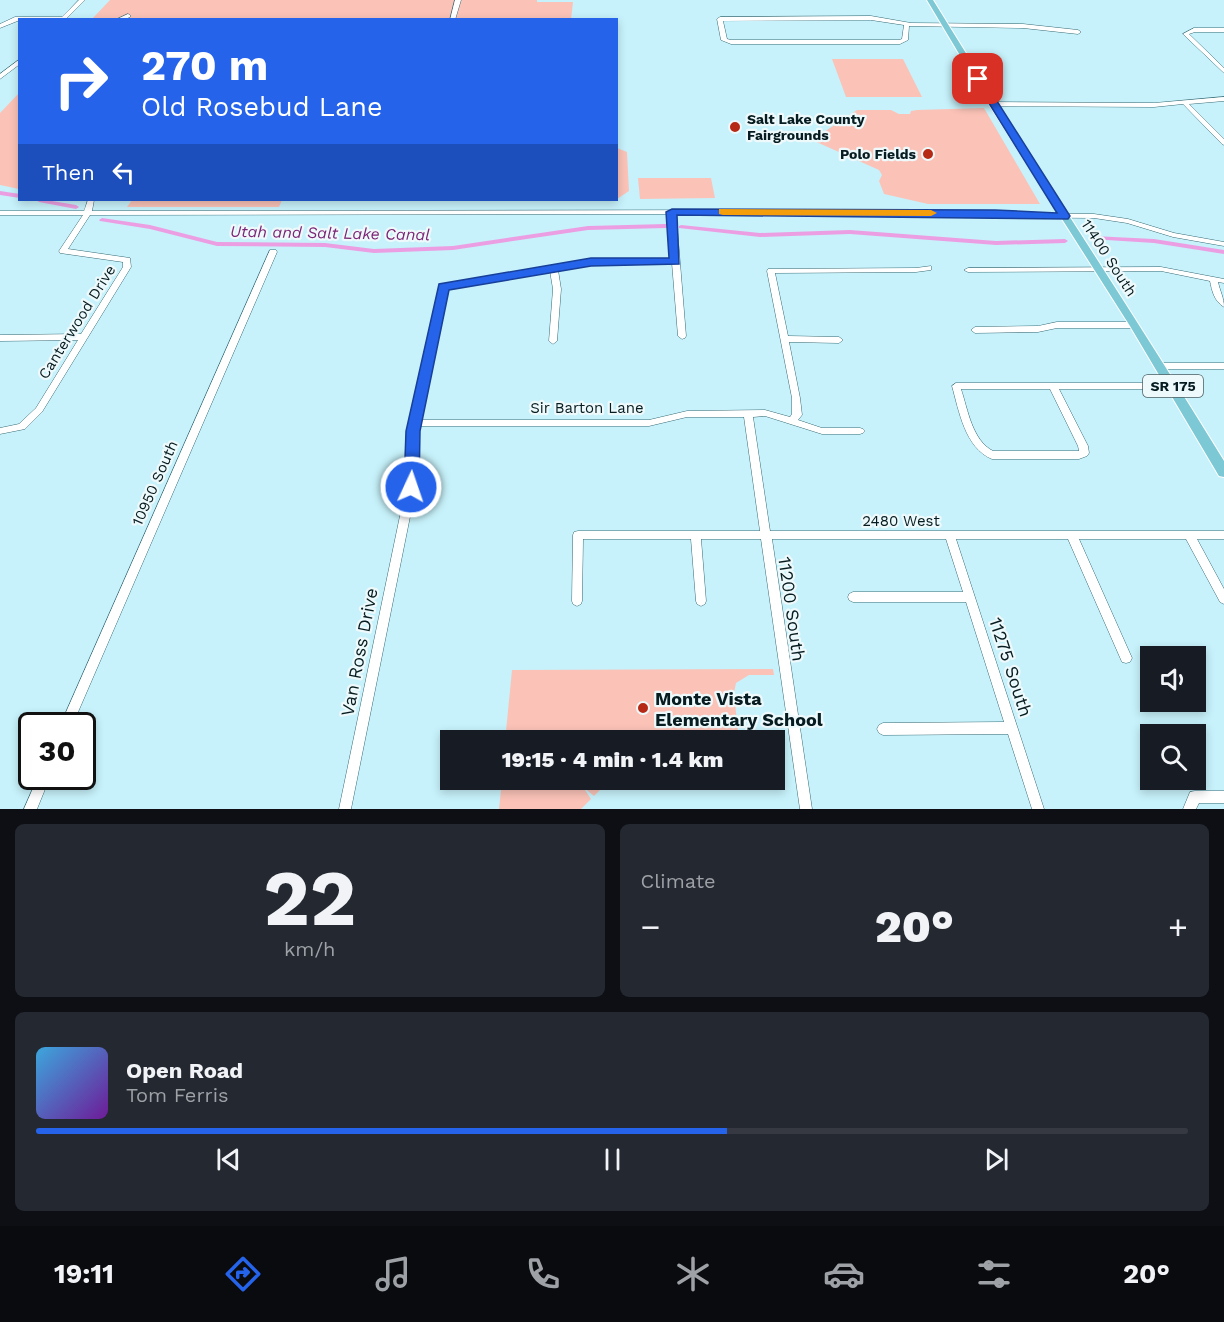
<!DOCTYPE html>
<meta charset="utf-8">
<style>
body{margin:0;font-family:"Work Sans",sans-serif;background:#242831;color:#f1f3f6;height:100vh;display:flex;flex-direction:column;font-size:22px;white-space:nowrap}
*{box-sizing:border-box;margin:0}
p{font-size:20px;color:#9ea1a6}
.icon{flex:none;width:33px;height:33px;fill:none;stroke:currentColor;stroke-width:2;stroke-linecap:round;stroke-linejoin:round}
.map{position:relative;height:809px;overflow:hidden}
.panel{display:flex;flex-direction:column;gap:15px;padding:15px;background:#0d0f14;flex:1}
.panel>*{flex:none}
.guide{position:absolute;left:18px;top:18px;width:600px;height:183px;border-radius:0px;box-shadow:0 3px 9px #0003;background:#2563eb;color:#fff;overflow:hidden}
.tools{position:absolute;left:1140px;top:646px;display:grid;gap:12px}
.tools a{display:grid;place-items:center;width:66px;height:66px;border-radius:0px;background:#171b24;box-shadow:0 3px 9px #0003;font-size:30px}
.speed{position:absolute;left:18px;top:712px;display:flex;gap:12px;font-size:30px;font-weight:700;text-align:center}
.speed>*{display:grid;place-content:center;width:78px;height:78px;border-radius:50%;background:#171b24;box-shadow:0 3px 9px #0003;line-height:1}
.speed .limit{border:3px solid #111;border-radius:9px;background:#fff;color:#111}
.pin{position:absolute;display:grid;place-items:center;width:51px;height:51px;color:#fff;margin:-26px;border-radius:12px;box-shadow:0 3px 9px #0006}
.me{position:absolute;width:66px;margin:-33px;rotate:3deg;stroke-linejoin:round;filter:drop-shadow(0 0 4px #0008)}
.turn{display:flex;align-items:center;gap:21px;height:126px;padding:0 24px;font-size:27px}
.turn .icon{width:78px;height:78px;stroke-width:2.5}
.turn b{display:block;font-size:42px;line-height:51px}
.then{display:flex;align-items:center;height:57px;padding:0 24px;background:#0003;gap:12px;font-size:22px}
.big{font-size:45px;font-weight:800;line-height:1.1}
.panel .card{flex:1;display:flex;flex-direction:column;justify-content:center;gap:9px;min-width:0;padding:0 21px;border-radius:9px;background:#242831}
.panel .dial{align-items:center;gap:0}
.dial b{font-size:78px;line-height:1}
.song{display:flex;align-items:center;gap:18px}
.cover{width:72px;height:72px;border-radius:9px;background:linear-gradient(135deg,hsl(200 70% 55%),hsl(280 70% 35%))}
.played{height:6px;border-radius:3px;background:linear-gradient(90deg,#2563eb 60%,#363941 60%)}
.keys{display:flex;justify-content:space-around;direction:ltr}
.heat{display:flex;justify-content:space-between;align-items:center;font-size:33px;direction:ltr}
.panel .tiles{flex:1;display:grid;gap:15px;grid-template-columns:1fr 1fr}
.card:last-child{grid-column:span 2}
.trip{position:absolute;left:440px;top:730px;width:345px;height:60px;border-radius:0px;background:#171b24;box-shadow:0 3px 9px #0003;font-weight:800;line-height:60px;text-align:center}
.dock{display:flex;height:96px;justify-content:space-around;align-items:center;background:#090b0e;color:#9ea1a6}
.dock .icon{width:42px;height:42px}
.dock .selected{color:#2563eb}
.dock b{font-size:27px;color:#f1f3f6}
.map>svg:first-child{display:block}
.green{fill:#fbc3b8}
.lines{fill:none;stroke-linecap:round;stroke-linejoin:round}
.canal{fill:#eb9fe2;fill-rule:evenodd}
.minor-casing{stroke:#386b75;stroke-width:1}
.major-casing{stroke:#fff;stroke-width:2}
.minor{fill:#fff;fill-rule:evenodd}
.major{fill:#7cc8d4;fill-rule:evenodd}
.route{fill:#2563eb;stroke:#184099;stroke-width:1.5}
.slow{fill:#f59e0b}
.poi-dot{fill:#b62915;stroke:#eef9fb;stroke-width:2}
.labels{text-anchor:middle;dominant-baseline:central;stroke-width:4.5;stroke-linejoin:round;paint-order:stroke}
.far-poi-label{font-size:14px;font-weight:bold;fill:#061c20;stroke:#eef9fb;text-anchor:start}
.shield{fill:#eef9fb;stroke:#4c5e62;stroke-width:1.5}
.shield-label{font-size:14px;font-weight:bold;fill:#061c20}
.street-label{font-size:15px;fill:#061c20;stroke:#eef9fb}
.water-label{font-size:16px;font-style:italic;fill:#7c2575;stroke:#eef9fb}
.near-street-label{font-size:18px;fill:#061c20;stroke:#eef9fb}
.near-poi-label{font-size:18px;font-weight:bold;fill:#061c20;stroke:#eef9fb;text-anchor:start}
</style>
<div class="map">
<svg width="1224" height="809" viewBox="0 0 1224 809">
<rect width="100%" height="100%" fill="#c7f2fb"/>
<path class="green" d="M 110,0 L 537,0 L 537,2 L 573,2 L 571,20 L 91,20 Z
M 832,59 L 903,59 L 922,97 L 846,97 Z
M 19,93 L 19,189 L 0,185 L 0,113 Z
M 984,108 L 1040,204 L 928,204 L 884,194 L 879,181 L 882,175 L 879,170 L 812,140 L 857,110 L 891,110 L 899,114 L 910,114 L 911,111 L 917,110 Z
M 617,148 L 627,152 L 629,191 L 617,199 Z
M 638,178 L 711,178 L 715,198 L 640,199 Z
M 132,200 L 282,200 L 279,207 L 127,207 Z
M 773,669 L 774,675 L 749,675 L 736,683 L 734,693 L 739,741 L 505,741 L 512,670 Z
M 502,780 L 610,780 L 594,796 L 583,787 L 591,799 L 581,809 L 499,809 Z"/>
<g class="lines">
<path class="canal" d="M 0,191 L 20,194 L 20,198 L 0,195 Z
M 36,200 L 46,200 L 76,205 L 79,207 L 76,209 L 39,202 Z
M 102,218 L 150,225 L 217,242 L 325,243 L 374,249 L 453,246 L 588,226 L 666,224 L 669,226 L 666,228 L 588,230 L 453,250 L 374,253 L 325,247 L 217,246 L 150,229 L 100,221 L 99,220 Z
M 681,225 L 760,233 L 850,230 L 996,241 L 1065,239 L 1068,241 L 1065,243 L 996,245 L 850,234 L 760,237 L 679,228 L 679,226 Z
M 1093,236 L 1154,239 L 1224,250 L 1224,254 L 1154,243 L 1091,239 L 1091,237 Z"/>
<defs>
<path id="minor" d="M 79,0 L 85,0 L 65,20 L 20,20 L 0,28 L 0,24 L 15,17 L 62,17 Z
M 455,0 L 461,0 L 455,20 L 450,20 Z
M 128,14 L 130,15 L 130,17 L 123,20 L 115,20 Z
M 871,16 L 911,23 L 1023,24 L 1078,30 L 1081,32 L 1078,34 L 1023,28 L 909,26 L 908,40 L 900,44 L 731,44 L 721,40 L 717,19 L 720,17 ZM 871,20 L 904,25 L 902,39 L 899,40 L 731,40 L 727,39 L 723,21 Z
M 1194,28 L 1224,28 L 1224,32 L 1195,32 L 1189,34 L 1224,68 L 1224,73 L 1183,34 Z
M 20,59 L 20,64 L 0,79 L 0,74 Z
M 1224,97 L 1224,101 L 1189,104 L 1224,139 L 1224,145 L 1222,144 L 1183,104 L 1154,107 L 993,106 L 990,104 L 993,102 L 1154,103 Z
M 88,200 L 94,200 L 92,211 L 767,210 L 1094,214 L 1128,219 L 1174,233 L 1224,242 L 1224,246 L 1173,237 L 1127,223 L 1094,218 L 676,214 L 686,336 L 685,338 L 682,339 L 678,336 L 672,263 L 591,264 L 558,270 L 561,289 L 557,341 L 553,344 L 549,341 L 553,289 L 550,271 L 447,289 L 420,420 L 649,420 L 687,411 L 765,410 L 790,417 L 792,414 L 792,398 L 767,271 L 768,269 L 916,268 L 931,266 L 931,270 L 916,272 L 775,273 L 788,336 L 839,337 L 843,340 L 839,343 L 789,342 L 800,398 L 802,415 L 798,420 L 822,428 L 860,428 L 863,429 L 865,431 L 863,433 L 860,434 L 822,434 L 765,416 L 753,417 L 770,531 L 1224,531 L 1224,539 L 1197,539 L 1224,589 L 1224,604 L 1220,602 L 1186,539 L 1079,539 L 1132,658 L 1130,662 L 1126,663 L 1122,662 L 1068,539 L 956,539 L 1044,809 L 1032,809 L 1008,734 L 883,735 L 879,733 L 877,729 L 879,725 L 883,723 L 1004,722 L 966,602 L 853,602 L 849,600 L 848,597 L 849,594 L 853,592 L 963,592 L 946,539 L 772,539 L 812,809 L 800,809 L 761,539 L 701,539 L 706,601 L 705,604 L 701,606 L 697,604 L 696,601 L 691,539 L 583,539 L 582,601 L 581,604 L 577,606 L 573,604 L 572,601 L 573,535 L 574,532 L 578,531 L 760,531 L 744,417 L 687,417 L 649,426 L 419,426 L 416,487 L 351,809 L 339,809 L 406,487 L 408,431 L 439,287 L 443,284 L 591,260 L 672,259 L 669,214 L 90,215 L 68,249 L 130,258 L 131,267 L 42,412 L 25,429 L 0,434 L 0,428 L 19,424 L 36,408 L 78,340 L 0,341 L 0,335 L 81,334 L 123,267 L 123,262 L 60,253 L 59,251 L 83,215 L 0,215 L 0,211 L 84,211 Z
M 270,250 L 276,250 L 277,252 L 72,726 L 60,726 Z
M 1161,267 L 1224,279 L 1224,283 L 1218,282 C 1220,291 1224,298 1224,307 C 1214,301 1212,291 1210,281 L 1161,271 L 968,272 L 964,270 L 968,268 Z
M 1057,322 L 1135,322 L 1139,325 L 1135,328 L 1057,328 L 1038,332 L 975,333 L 971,330 L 975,327 L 1038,326 Z
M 1160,363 L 1224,363 L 1224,369 L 1160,369 L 1156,366 Z
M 956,383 L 1172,383 L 1176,386 L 1172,389 L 1059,389 L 1088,446 L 1089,453 L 1087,456 L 1079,459 L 992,459 C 965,448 959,411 952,386 ZM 961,389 L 1050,389 L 1078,446 L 1079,451 L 993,451 C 972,440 968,410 961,389 Z
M 38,777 L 50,777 L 37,809 L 24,809 Z
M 1195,791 L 1224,791 L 1224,803 L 1199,803 L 1196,809 L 1183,809 L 1190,792 Z"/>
<path id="major" d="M 927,0 L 933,0 C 1028,155 1129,306 1224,461 L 1224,477 L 1219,476 L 1130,326 L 989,104 Z"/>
</defs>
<use href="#minor" class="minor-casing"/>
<use href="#major" class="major-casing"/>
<use href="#minor" class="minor"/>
<use href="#major" class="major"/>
</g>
<path class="route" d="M 978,76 L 983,79 L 1070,216 L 1068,219 L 677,215 L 679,264 L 591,266 L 449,290 L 420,431 L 419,487 L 417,491 L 406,491 L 404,487 L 406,431 L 439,284 L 591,258 L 669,258 L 666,212 L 672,209 L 995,210 L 1057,213 L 974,79 Z"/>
<path class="slow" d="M 719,209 L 931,210 L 937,213 L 931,216 L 723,215 L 719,214 Z"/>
<g class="poi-dot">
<circle cx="735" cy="127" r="6"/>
<circle cx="928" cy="154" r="6"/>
<circle cx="643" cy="708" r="6"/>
</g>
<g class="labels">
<g class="far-poi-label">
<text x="747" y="119">Salt Lake County<tspan x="747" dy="16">Fairgrounds</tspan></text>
<text x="916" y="154" text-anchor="end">Polo Fields</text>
</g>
<rect class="shield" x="1143" y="375" width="60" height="22" rx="4.5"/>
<g class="shield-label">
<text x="1173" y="386">SR 175</text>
</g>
<g class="street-label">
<text transform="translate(1109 258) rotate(57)">11400 South</text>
<text transform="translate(77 322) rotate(-58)">Canterwood Drive</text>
<text x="587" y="408">Sir Barton Lane</text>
<text transform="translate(155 483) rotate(-66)">10950 South</text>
<text x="901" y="521">2480 West</text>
</g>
<g class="water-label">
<text transform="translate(330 233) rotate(1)">Utah and Salt Lake Canal</text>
</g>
<g class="near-street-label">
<text transform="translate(792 609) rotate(82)">11200 South</text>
<text transform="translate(359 652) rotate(-79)">Van Ross Drive</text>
<text transform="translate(1011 667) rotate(72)">11275 South</text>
</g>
<g class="near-poi-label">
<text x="655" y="698">Monte Vista<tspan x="655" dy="21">Elementary School</tspan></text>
</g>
</g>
</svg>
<div class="tools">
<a><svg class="icon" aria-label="sound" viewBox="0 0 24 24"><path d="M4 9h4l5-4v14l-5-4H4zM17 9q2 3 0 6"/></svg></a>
<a><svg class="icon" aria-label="search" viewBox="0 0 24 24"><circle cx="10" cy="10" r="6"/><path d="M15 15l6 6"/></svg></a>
</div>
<div class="speed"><div class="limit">30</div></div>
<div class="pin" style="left:978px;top:79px;background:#d93025"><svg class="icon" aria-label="arrive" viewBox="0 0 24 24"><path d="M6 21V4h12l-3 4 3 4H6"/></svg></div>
<svg class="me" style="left:411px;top:487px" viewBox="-20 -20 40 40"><circle r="17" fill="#2563eb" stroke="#fff" stroke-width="3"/><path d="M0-11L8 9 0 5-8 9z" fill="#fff"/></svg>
<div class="trip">19:15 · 4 min · 1.4 km</div>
<div class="guide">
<div class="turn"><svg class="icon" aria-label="right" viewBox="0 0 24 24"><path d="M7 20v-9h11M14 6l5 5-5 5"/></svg><div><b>270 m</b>Old Rosebud Lane</div></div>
<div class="then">Then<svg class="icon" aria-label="left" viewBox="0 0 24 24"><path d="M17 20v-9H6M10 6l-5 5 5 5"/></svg></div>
</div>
</div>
<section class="panel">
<div class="tiles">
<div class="card dial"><b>22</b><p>km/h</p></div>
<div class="card"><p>Climate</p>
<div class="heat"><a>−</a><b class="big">20°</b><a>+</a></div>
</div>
<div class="card">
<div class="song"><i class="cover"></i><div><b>Open Road</b><p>Tom Ferris</p></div></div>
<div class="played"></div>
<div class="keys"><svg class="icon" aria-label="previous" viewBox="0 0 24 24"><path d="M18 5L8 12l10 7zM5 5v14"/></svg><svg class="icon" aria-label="pause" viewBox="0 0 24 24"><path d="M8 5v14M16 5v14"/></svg><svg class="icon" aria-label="next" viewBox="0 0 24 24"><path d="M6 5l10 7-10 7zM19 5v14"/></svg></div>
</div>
</div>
</section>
<nav class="dock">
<b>19:11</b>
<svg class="icon selected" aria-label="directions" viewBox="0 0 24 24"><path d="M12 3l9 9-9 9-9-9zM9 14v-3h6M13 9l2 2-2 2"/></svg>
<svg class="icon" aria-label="music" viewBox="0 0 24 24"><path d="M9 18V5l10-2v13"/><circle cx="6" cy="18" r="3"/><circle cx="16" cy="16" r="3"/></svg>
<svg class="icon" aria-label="phone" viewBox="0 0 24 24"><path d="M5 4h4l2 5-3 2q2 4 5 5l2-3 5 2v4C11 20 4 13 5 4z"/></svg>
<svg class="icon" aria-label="climate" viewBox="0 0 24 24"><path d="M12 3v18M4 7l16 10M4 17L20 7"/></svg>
<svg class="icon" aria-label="car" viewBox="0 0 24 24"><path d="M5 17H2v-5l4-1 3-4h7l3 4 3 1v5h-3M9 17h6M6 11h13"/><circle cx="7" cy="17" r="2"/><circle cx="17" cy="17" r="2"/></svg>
<svg class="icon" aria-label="filters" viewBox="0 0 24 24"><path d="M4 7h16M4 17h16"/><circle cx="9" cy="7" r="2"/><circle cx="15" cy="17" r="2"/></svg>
<b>20°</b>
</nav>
